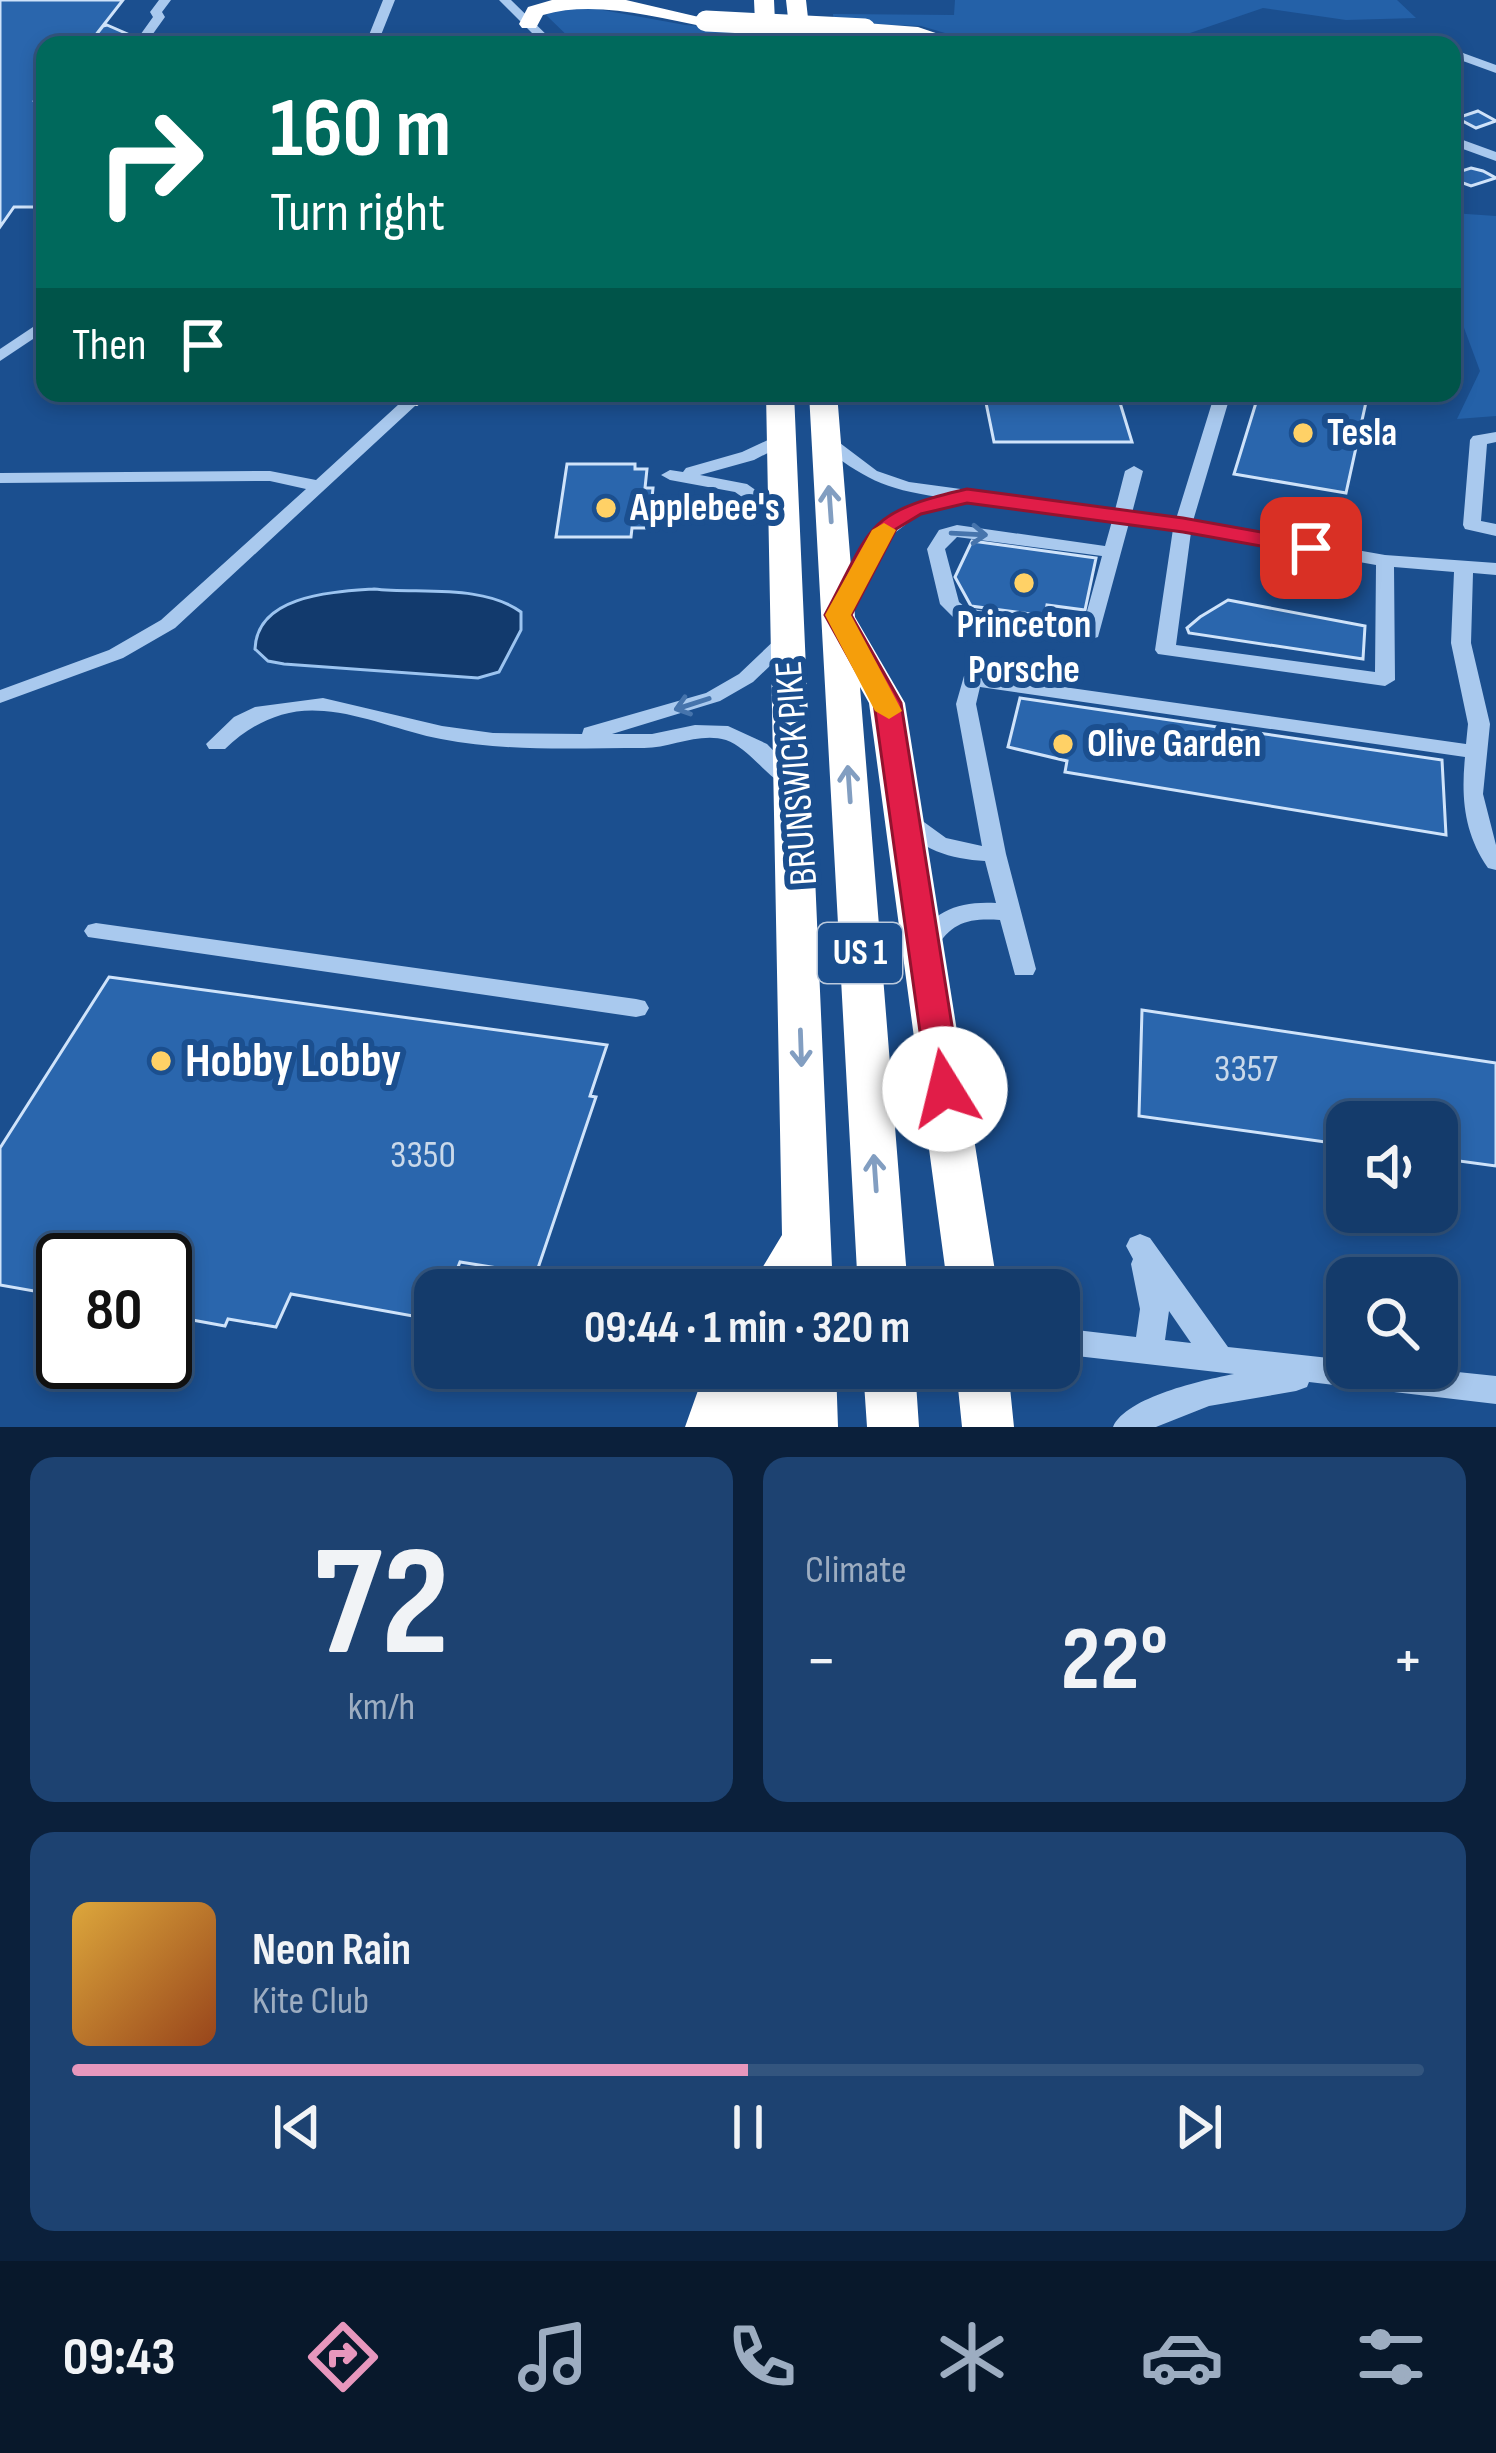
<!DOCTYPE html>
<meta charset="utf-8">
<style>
body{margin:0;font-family:"Sofia Sans Condensed",sans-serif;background:#1d4271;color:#f1f3f6;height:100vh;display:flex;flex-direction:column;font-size:45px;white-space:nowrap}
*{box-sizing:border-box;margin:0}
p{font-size:39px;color:#9dadc1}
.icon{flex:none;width:66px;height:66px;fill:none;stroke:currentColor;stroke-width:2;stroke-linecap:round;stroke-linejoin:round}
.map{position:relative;height:1427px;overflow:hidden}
.panel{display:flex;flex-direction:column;gap:30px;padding:30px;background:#0b203b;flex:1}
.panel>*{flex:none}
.hud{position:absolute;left:36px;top:36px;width:1425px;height:366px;border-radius:24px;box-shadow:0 6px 18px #0003,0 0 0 3px #33557e;background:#00695c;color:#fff;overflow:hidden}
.buttons{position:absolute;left:1326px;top:1101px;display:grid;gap:24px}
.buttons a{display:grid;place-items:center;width:132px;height:132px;border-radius:24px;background:#143b6b;box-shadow:0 6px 18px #0003,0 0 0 3px #33557e;font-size:60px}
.speed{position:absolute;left:36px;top:1233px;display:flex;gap:24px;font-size:60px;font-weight:700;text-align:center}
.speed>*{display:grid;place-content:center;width:156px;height:156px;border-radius:50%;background:#143b6b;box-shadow:0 6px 18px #0003,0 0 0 3px #33557e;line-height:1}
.speed .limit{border:6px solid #111;border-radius:18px;background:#fff;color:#111}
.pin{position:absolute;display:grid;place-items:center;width:102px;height:102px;color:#fff;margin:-51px;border-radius:24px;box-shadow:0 6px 18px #0006}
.me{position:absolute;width:132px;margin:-66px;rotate:351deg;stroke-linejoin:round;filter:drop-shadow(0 0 9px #0008)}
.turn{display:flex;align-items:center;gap:42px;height:252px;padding:0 36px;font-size:54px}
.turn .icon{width:156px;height:156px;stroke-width:2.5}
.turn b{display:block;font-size:84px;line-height:102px}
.then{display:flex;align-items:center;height:114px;padding:0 36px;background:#0003;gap:24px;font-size:45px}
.big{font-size:90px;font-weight:700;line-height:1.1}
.panel .tile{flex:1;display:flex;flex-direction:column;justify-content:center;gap:18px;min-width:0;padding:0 42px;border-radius:24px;background:#1d4271}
.panel .dial{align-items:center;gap:0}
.dial b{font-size:156px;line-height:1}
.song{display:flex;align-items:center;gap:36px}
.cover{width:144px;height:144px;border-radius:18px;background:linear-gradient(135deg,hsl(40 70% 55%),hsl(20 70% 35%))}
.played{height:12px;border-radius:6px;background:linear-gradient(90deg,#e797bd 50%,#33557e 50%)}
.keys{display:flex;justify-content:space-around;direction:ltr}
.heat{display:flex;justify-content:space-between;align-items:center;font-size:66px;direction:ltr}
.panel .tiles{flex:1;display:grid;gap:30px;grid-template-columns:1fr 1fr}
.tile:last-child{grid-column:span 2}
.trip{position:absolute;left:414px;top:1269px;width:666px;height:120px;border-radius:24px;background:#143b6b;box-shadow:0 6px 18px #0003,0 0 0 3px #33557e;font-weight:700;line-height:120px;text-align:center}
.dock{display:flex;height:192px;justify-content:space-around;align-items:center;background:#08182b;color:#9dadc1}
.dock .icon{width:84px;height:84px}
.dock .current{color:#e797bd}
.dock b{font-size:54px;color:#f1f3f6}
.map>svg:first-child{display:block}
.green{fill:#2461a8}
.water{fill:#123a6d;stroke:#9cc4f0;stroke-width:3}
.building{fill:#2a66ad;stroke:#cfe3fa;stroke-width:3}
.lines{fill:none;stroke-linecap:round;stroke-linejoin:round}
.minor{fill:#a9c9ee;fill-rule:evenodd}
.highway{fill:#fff;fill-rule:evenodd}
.highway-bridge{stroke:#fff;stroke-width:21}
.oneway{stroke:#829ec1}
.oneway2{stroke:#4674ac}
.route{fill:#e11d48;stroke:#92132f;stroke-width:3}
.slow{fill:#f59e0b}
.poi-dot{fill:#ffd166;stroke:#1b4f8f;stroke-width:4.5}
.labels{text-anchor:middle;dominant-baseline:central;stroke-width:12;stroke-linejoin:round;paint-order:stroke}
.shield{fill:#1b4f8f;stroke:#bbcadd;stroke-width:3}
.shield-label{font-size:36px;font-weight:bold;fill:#fff}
.poi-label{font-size:39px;font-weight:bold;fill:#fff;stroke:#1b4f8f;text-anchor:start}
.street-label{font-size:39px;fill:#fff;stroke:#1b4f8f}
.near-number-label{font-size:39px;fill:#cad9ea}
.near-poi-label{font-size:48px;font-weight:bold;fill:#fff;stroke:#1b4f8f;text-anchor:start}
</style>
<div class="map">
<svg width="1496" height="1427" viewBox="0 0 1496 1427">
<rect width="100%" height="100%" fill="#1b4f8f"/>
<path class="green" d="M 955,0 L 1397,0 L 1416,18 L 1346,20 L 1263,8 L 1155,45 L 986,45 L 921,26 L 834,23 L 833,14 L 954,15 Z
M 586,7 L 685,25 L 732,28 L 737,45 L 577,45 L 546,15 L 555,9 Z
M 1452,213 L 1496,216 L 1496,416 L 1457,419 L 1480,371 L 1460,317 L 1452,317 Z"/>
<path class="water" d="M 374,589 C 419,594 483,584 521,612 L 521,630 L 499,672 L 478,678 L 284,664 L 268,661 L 255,649 C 257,595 332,592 374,589 Z"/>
<path class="building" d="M 0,0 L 123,0 L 88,45 L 45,45 L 45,86 L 35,100 L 45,100 L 45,207 L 14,207 L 0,227 Z
M 107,25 L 132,36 L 88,45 L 103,26 Z
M 1478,111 L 1496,121 L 1476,128 L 1457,118 Z
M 1471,168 L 1483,171 L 1496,178 L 1471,186 L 1452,179 L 1452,174 Z
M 984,393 L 1117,393 L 1132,442 L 994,442 Z
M 1259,393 L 1368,393 L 1346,493 L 1234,474 Z
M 567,464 L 635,464 L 635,469 L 647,469 L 645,488 L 653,488 L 649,528 L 632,528 L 631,537 L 556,537 Z
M 972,541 L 1096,558 L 1085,610 L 1047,605 L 1045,616 L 971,606 L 955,577 Z
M 1228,600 L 1365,626 L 1363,659 L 1189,633 L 1187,628 L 1200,617 Z
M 1020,698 L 1442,760 L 1446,835 L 1065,772 L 1067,761 L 1008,747 Z
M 109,977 L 607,1045 L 590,1096 L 596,1097 L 536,1274 L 460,1262 L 449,1290 L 435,1290 L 435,1320 L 291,1294 L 276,1327 L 228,1319 L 225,1326 L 165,1315 L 165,1260 L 63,1260 L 63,1333 L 38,1328 L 57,1295 L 0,1285 L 0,1148 Z
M 1142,1010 L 1496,1063 L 1496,1166 L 1437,1158 L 1437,1122 L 1347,1122 L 1347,1145 L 1139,1116 Z"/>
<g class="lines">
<path class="minor" d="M 159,0 L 171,0 L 162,12 L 165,17 L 145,45 L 133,45 L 153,17 L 150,12 Z
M 383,0 L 395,0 L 377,45 L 365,45 Z
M 499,0 L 511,0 L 557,45 L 544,45 Z
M 1357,35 L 1425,41 L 1431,45 L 1357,41 L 1308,45 Z
M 1452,49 L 1496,65 L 1496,73 L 1452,57 Z
M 1452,136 L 1496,152 L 1496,161 L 1452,145 Z
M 45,319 L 45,331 L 0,361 L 0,349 Z
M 411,393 L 429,393 L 175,628 L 123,658 L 0,703 L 0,690 L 109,650 L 161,620 L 306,489 L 270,481 L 0,483 L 0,473 L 270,471 L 316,480 Z
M 1215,393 L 1231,393 L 1193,521 L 1385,555 L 1496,563 L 1496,575 L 1473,573 L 1471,643 L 1490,724 L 1483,794 L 1496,845 L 1496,870 L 1488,868 C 1464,833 1461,798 1465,757 L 980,687 L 976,704 L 1006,854 L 1036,969 L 1033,975 L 1015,975 L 1000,920 C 969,918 951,922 935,950 L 917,950 L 914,944 C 933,911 957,901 996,903 L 985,861 C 951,859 919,850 898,822 L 901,817 L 917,817 L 946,838 L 982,846 L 956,704 L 964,676 L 971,674 L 1466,744 L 1468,724 L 1451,643 L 1454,572 L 1394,567 L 1395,680 L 1385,686 L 1158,654 L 1155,650 L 1173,529 L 1129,523 L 1098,637 L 1091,639 L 953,617 L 940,604 L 927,549 L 939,530 L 957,525 L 1105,546 L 1112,521 L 963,500 L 934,509 L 914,518 L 887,539 L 847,616 L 840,618 L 830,612 C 861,553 868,515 939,497 C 883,489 864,478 820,445 L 820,437 L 832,437 L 877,471 L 909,482 L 1115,510 L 1125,471 L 1134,466 L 1143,471 L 1132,513 L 1176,519 ZM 1191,532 L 1376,565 L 1375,672 L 1176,645 ZM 957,537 L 1102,556 L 1083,626 L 966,608 L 959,602 L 945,549 Z
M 1496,432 L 1496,442 L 1487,444 L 1481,521 L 1496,524 L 1496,536 L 1465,529 L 1463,525 L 1470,440 L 1473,436 Z
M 781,434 L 787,435 L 787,443 L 754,460 L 700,475 L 747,484 L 788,513 L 791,517 L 788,521 L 776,521 L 735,492 L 670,480 L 661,475 L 670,470 L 683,472 L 686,468 L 742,452 Z
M 787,633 L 797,639 L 794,643 L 753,682 L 720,701 L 612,734 L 652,734 L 695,725 L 728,726 L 767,744 L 800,778 L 803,783 L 800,788 C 776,793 753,749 726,740 C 699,732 671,748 644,748 C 577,748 507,752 441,739 C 403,732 363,714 324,711 C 285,707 252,723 225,749 L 209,749 L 206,744 L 234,717 L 255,707 L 323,698 L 442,726 L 493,733 L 582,734 L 584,728 L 706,693 L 739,674 L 780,635 Z
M 96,923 L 636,999 L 645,1001 L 649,1008 L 645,1015 L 636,1017 L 88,937 L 84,931 L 88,925 Z
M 1140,1234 L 1150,1238 L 1228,1347 L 1347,1360 L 1347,1368 L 1419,1368 L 1496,1376 L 1496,1404 L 1309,1382 L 1307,1387 L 1296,1391 L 1209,1406 L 1156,1427 L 1113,1427 C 1126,1397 1203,1380 1234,1374 L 1059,1354 L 1059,1328 L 1136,1337 L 1140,1309 L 1131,1264 L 1133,1259 L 1126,1246 L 1130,1238 ZM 1169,1311 L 1191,1343 L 1165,1340 Z"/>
<path class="highway" d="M 552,0 L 626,0 L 716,21 L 706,27 C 653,17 595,0 543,15 L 536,28 L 522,28 L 519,24 L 528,7 Z
M 754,0 L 774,0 L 776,45 L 756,45 Z
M 786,0 L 806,0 L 811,45 L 791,45 Z
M 865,23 L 918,27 L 971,45 L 858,33 L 858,25 Z
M 406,393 L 438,393 L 417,406 L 407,403 Z
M 766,393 L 794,393 L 833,1290 L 749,1290 L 782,1235 Z
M 809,393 L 837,393 L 855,617 L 905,703 L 998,1290 L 948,1290 L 869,703 L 860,687 L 908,1290 L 858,1290 Z
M 706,1368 L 836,1368 L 838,1427 L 685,1427 Z
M 863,1368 L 915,1368 L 919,1427 L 867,1427 Z
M 956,1368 L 1008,1368 L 1014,1427 L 962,1427 Z"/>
<path class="highway-bridge" d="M 706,21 L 865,29"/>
</g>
<defs><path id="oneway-shaft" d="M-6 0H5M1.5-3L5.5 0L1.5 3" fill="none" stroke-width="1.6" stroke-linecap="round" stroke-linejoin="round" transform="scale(3)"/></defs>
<g class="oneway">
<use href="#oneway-shaft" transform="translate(830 504) rotate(-94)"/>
<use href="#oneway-shaft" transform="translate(849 784) rotate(-94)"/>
<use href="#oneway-shaft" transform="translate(801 1048) rotate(88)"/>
<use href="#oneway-shaft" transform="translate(875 1173) rotate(-94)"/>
</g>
<g class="oneway2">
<use href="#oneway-shaft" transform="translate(969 534) rotate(3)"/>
<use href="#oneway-shaft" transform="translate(692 704) rotate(162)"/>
</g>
<path class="route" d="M 967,489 L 1183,518 L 1311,541 L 1323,548 L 1311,555 L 1183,532 L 967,503 L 921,514 L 896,529 L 851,615 L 901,703 L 962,1089 L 957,1098 L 945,1102 L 933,1098 L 928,1089 L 874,703 L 825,615 C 873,526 863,513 967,489 Z"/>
<path class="slow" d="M 884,523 L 896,530 L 851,615 L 902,711 L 889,719 L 875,711 L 825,615 L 872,530 Z"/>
<g class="poi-dot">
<circle cx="1303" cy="433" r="12"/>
<circle cx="606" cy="508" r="12"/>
<circle cx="1024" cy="583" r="12"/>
<circle cx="1063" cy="744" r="12"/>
<circle cx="161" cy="1061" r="12"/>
</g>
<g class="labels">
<rect class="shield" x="818" y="923" width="84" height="60" rx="9"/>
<g class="shield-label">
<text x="860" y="953">US 1</text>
</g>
<g class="poi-label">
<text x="1327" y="433">Tesla</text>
<text x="630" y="508">Applebee's</text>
<text x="1024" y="625" text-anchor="middle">Princeton<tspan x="1024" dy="45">Porsche</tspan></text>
<text x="1087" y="744">Olive Garden</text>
</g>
<g class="street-label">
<text transform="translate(797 773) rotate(-94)">BRUNSWICK PIKE</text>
</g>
<g class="near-number-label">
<text x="1246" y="1069">3357</text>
<text x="423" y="1155">3350</text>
</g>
<g class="near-poi-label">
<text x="185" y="1061">Hobby Lobby</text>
</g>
</g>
</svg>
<div class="buttons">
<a><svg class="icon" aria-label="sound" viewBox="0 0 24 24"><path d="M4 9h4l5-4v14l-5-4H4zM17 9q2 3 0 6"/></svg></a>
<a><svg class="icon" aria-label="search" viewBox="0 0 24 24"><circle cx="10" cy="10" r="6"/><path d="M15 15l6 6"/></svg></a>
</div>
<div class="speed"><div class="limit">80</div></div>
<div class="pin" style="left:1311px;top:548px;background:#d93025"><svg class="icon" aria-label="arrive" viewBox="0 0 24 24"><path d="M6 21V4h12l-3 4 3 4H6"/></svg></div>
<svg class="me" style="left:945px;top:1089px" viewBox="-20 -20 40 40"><circle r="19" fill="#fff"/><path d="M0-13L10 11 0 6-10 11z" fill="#e11d48"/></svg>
<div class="trip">09:44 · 1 min · 320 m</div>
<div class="hud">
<div class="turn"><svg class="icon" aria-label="right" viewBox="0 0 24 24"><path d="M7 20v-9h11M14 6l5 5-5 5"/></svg><div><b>160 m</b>Turn right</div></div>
<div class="then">Then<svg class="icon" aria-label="arrive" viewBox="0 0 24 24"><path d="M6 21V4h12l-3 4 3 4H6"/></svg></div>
</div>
</div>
<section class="panel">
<div class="tiles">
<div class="tile dial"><b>72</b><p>km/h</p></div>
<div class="tile"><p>Climate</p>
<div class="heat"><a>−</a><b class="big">22°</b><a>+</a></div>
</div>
<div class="tile">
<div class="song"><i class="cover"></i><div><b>Neon Rain</b><p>Kite Club</p></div></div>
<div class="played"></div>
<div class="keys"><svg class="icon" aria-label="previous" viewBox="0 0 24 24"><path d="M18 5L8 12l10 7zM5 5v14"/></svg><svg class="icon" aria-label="pause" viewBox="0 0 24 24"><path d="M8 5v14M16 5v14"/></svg><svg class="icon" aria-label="next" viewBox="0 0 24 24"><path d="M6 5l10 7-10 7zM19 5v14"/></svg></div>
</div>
</div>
</section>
<nav class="dock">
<b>09:43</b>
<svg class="icon current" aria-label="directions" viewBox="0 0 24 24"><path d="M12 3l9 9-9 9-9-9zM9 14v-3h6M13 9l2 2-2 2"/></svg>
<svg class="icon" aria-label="music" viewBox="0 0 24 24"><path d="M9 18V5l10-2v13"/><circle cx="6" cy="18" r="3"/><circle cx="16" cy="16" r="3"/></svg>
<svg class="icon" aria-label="phone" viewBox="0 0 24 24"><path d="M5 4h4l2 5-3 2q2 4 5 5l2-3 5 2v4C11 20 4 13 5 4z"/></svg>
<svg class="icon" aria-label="climate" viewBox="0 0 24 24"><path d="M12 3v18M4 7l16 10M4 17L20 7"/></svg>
<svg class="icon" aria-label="car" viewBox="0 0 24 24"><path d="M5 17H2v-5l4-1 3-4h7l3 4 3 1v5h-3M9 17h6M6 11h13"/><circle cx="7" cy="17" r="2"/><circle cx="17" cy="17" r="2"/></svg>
<svg class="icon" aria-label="filters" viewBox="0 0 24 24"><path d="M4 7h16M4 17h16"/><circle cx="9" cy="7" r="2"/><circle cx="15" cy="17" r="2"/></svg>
</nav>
